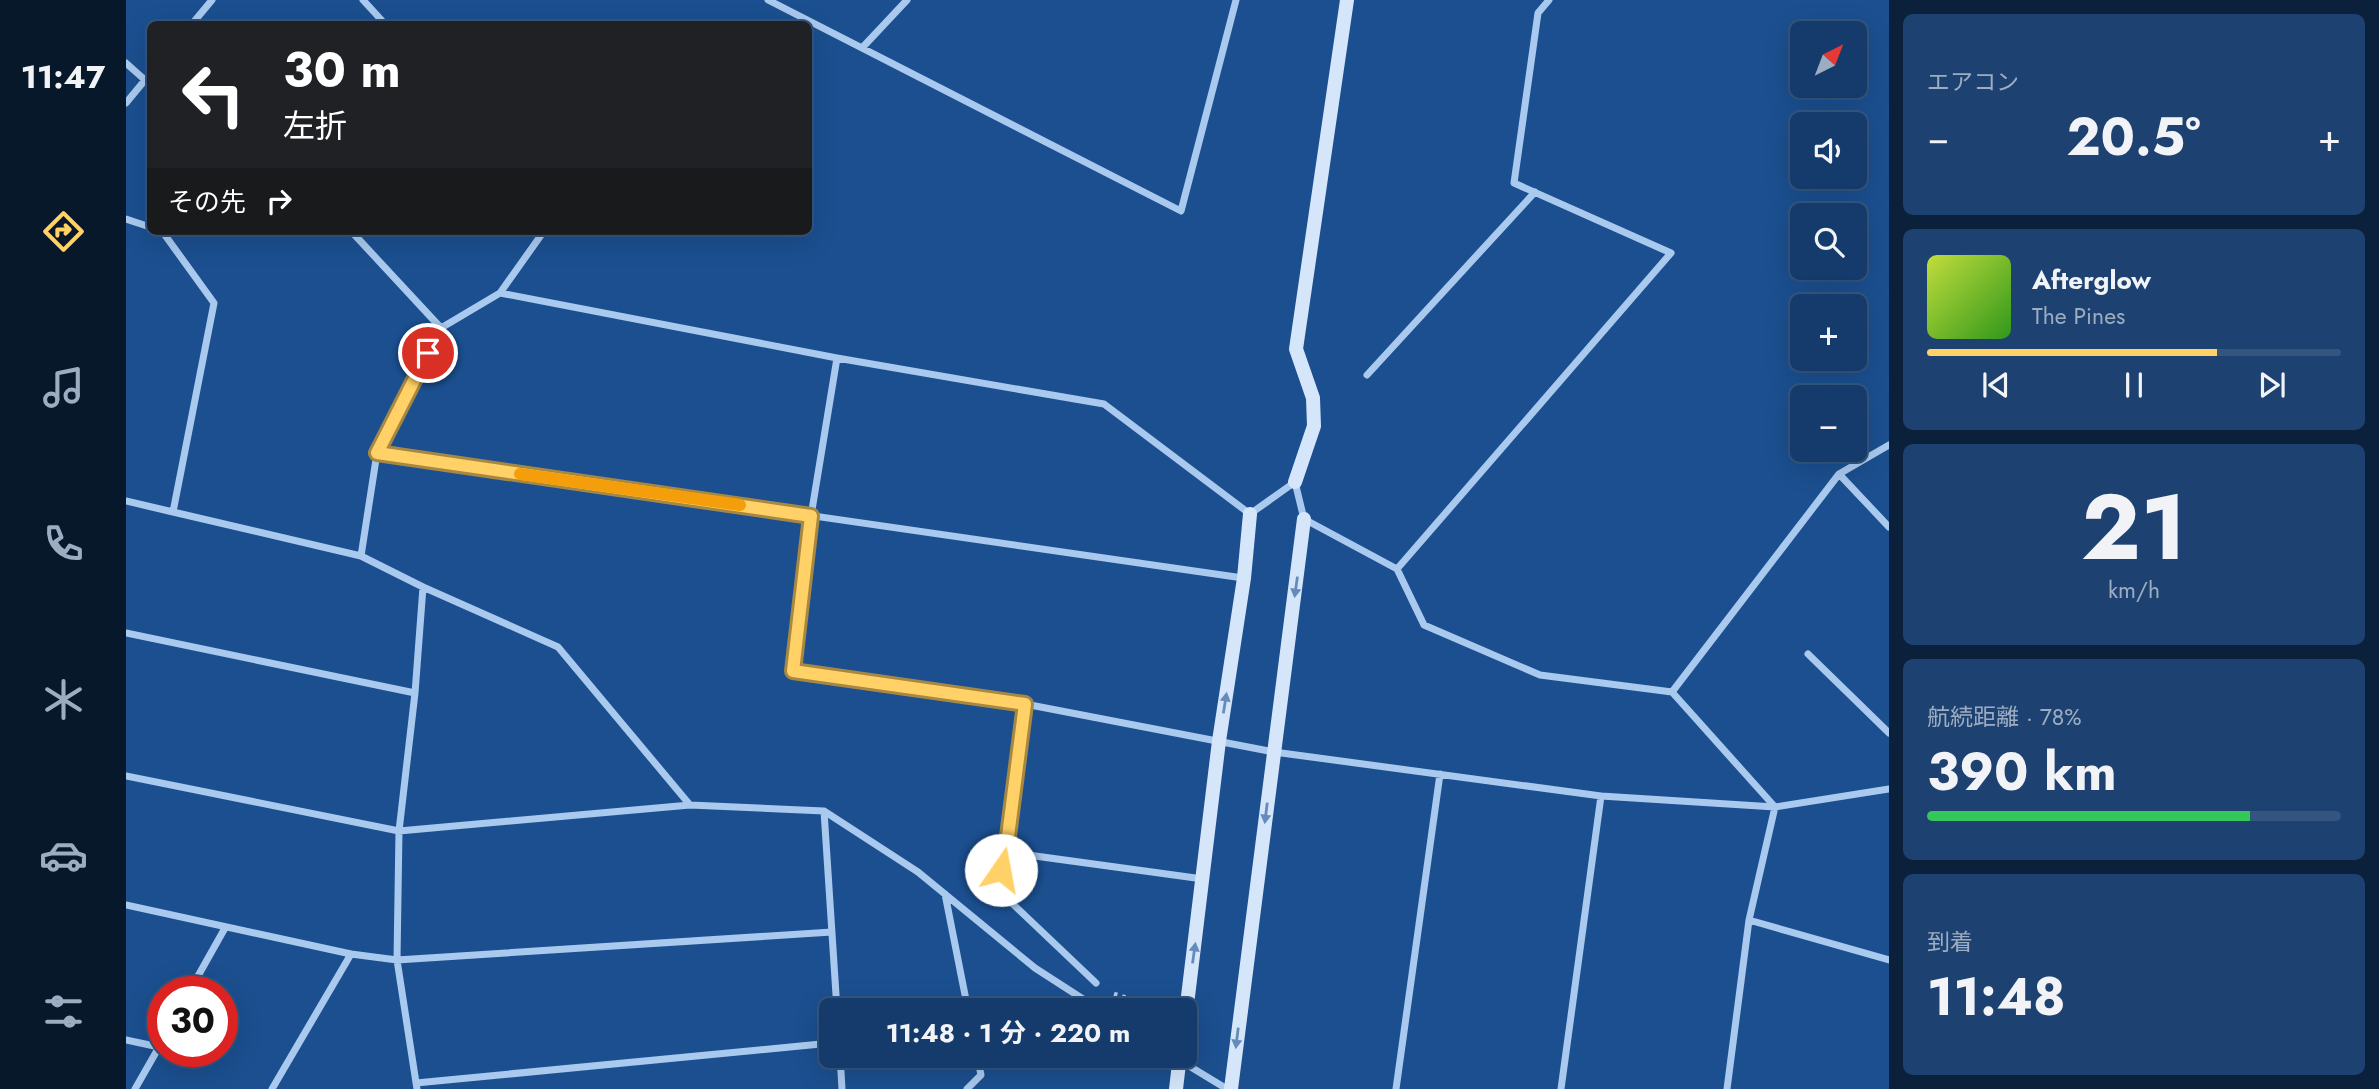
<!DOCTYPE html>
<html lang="ja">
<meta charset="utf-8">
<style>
body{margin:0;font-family:Jost,"Noto Sans JP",sans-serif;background:#1d4271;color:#f1f3f6;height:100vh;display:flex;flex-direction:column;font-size:26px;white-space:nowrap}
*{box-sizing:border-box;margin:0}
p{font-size:23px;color:#9dadc1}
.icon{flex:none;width:38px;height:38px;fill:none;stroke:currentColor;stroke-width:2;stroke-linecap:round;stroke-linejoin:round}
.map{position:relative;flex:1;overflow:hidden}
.panel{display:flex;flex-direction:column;gap:14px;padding:14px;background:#0b203b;width:490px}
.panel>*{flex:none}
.hud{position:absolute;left:21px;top:21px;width:665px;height:214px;border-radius:10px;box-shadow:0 7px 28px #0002,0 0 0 2px #33557e;background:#202124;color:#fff;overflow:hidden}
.needle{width:46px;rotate:42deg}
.tools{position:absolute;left:1664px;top:21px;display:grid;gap:14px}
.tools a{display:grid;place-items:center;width:77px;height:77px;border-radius:10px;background:#143b6b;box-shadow:0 7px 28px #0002,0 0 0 2px #33557e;font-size:35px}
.speed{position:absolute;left:21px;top:976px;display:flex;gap:14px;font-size:35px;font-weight:700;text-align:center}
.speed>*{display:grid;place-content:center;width:91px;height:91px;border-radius:50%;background:#143b6b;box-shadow:0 7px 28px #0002,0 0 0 2px #33557e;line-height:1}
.speed .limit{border:10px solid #d22;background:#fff;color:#111}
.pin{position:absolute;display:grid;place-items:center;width:60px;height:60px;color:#fff;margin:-30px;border:4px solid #fff;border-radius:50%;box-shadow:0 2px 7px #0007}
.me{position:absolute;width:77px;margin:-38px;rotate:12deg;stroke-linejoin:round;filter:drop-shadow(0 0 5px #0008)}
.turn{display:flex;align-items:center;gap:24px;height:147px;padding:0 21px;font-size:32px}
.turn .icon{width:91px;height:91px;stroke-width:2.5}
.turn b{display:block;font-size:49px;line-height:60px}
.then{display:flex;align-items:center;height:66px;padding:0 21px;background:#0003;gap:14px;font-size:26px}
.big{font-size:52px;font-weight:700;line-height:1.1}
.panel .card{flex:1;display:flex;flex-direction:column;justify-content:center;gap:10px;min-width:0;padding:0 24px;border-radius:10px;background:#1d4271}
.panel .dial{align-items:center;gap:0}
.dial b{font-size:91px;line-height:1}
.song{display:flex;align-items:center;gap:21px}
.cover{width:84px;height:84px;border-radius:10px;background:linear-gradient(135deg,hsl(70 70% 55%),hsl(110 70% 35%))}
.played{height:7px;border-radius:4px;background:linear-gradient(90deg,#ffd166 70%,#33557e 70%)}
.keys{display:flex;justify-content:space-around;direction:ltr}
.heat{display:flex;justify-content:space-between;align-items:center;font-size:38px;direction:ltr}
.charge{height:10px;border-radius:5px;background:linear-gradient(90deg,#34c759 78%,#33557e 0)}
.trip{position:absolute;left:693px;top:998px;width:378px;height:70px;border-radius:10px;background:#143b6b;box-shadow:0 7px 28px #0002,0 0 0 2px #33557e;font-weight:700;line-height:70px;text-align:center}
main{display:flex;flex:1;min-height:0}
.menu{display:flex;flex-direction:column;width:126px;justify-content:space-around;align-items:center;background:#08182b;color:#9dadc1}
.menu .icon{width:49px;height:49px}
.menu .current{color:#ffd166}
.menu b{font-size:32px;color:#f1f3f6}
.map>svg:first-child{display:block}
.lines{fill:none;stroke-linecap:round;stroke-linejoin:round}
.path{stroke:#a9c9ee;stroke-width:4.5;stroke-dasharray:3.5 5;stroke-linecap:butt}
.street{stroke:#a9c9ee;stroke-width:7}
.secondary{stroke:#d6e6fa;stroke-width:14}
.oneway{fill:#668bba}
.route-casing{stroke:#a68842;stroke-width:18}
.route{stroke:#ffd166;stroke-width:12}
.slow{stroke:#f59e0b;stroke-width:12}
</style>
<main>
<nav class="menu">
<b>11:47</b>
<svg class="icon current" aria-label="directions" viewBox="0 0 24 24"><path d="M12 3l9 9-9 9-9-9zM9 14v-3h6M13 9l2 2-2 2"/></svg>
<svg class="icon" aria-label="music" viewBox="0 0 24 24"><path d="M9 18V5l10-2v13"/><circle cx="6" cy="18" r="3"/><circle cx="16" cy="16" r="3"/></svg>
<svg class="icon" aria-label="phone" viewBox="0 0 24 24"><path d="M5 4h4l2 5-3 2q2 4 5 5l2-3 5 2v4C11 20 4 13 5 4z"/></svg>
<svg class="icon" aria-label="climate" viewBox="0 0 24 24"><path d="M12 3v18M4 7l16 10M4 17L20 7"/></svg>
<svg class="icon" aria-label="car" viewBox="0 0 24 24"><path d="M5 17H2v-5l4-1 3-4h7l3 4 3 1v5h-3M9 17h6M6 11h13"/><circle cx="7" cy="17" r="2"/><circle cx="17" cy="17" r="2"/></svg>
<svg class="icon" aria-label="filters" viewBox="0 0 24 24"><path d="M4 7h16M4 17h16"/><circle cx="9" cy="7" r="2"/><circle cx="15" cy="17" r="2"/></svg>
</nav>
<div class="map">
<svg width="1763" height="1089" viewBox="0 0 1763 1089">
<rect width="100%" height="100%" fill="#1b4f8f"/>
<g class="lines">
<path class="path" d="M 988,994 L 1018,1003 L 1020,1010"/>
<path class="street" d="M 237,0 L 259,24
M 642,0 L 1055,211 L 1110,0
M 66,24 L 86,0
M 736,48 L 781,0
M 0,63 L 19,80 L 24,74
M 0,103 L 19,80
M 0,219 L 24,227
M 36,231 L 88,303 L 47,512 L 235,556 L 297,587 L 432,647 L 564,805
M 225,231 L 315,328
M 374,293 L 711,358 L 978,404 L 1124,514 L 1169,482 L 1178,519 L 1271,569 L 1298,625 L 1414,675 L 1546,692 L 1649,807 L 1623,920 L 1601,1089
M 711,358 L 685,516 L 667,671 L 899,704 L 1148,752 L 1475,796 L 1649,807 L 1763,789
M 1241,375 L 1409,192
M 251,453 L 1117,578
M 1713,474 L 1763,527
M 0,501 L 47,512
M 235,556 L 251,453 L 315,328 L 374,293 L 418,231
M 1271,569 L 1545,253 L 1388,183 L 1412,13 L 1423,0
M 0,633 L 289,693
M 1682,654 L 1763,733
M 1546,692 L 1713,474 L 1763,445
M 899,704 L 880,852 L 870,888 L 970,983
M 0,776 L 273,831 L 564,805 L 698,811 L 792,872 L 909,968 L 974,1010
M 698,811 L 711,1010
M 880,852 L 1077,879
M 819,894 L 842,1010
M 0,905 L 225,954 L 271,960 L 706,932
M 1623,920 L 1763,960
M 63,992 L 99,928
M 0,1040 L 33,1047
M 714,1055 L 716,1089
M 1045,1055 L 1101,1089
M 290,1083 L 705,1043
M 9,1089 L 37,1040
M 146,1089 L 225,954
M 291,1089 L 271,960 L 273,831 L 289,693 L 297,587
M 841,1089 L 855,1075 L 851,1055
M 1270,1089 L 1314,774
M 1435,1089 L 1475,796"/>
<path class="secondary" d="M 1169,482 L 1188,426 L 1187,398 L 1170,349 L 1221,0
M 1059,1021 L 1093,741 L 1118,578 L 1124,514
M 1050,1089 L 1054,1055
M 1105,1089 L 1178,519"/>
</g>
<defs><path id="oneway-solid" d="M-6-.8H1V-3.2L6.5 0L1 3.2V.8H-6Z" transform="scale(1.75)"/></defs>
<g class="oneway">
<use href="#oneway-solid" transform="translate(1170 587) rotate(98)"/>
<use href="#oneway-solid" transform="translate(1099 703) rotate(-81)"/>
<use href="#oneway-solid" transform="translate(1140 813) rotate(97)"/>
<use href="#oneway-solid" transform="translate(1068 953) rotate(-82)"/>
<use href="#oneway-solid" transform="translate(1111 1038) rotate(97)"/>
</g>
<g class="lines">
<defs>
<path id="route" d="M 302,353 L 251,453 L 685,516 L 667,671 L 899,704 L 880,852 L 875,870"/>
</defs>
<use href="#route" class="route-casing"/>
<use href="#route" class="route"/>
<path class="slow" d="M 394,474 L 614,505"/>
</g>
</svg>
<div class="tools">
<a><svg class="needle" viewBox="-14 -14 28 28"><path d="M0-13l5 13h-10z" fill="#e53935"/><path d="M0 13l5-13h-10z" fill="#9dadc1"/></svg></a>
<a><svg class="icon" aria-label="sound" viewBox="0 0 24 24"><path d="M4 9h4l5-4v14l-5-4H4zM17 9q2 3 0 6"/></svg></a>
<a><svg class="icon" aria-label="search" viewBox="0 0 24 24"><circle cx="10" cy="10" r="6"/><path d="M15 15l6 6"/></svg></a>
<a>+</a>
<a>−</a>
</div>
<div class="speed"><div class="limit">30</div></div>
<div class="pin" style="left:302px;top:353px;background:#d93025"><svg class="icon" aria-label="arrive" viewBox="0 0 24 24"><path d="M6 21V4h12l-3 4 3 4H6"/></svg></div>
<svg class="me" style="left:875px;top:870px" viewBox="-20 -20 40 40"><circle r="19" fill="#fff"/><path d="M0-13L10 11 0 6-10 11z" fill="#ffd166"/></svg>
<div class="trip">11:48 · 1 分 · 220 m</div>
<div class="hud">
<div class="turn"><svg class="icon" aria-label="left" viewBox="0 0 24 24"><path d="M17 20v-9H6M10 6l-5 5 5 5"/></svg><div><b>30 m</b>左折</div></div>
<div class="then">その先<svg class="icon" aria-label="right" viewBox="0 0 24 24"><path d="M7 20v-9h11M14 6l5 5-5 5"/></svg></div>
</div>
</div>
<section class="panel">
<div class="card"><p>エアコン</p>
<div class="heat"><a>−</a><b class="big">20.5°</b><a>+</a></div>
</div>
<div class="card">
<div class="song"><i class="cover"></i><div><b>Afterglow</b><p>The Pines</p></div></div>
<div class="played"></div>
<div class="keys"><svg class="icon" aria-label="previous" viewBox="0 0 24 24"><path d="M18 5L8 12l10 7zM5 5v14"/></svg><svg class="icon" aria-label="pause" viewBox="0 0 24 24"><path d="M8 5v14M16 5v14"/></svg><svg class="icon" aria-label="next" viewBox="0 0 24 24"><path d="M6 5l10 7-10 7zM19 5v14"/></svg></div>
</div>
<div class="card dial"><b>21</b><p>km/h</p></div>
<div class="card"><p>航続距離 · 78%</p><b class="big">390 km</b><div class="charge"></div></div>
<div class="card"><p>到着</p><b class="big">11:48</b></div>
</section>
</main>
